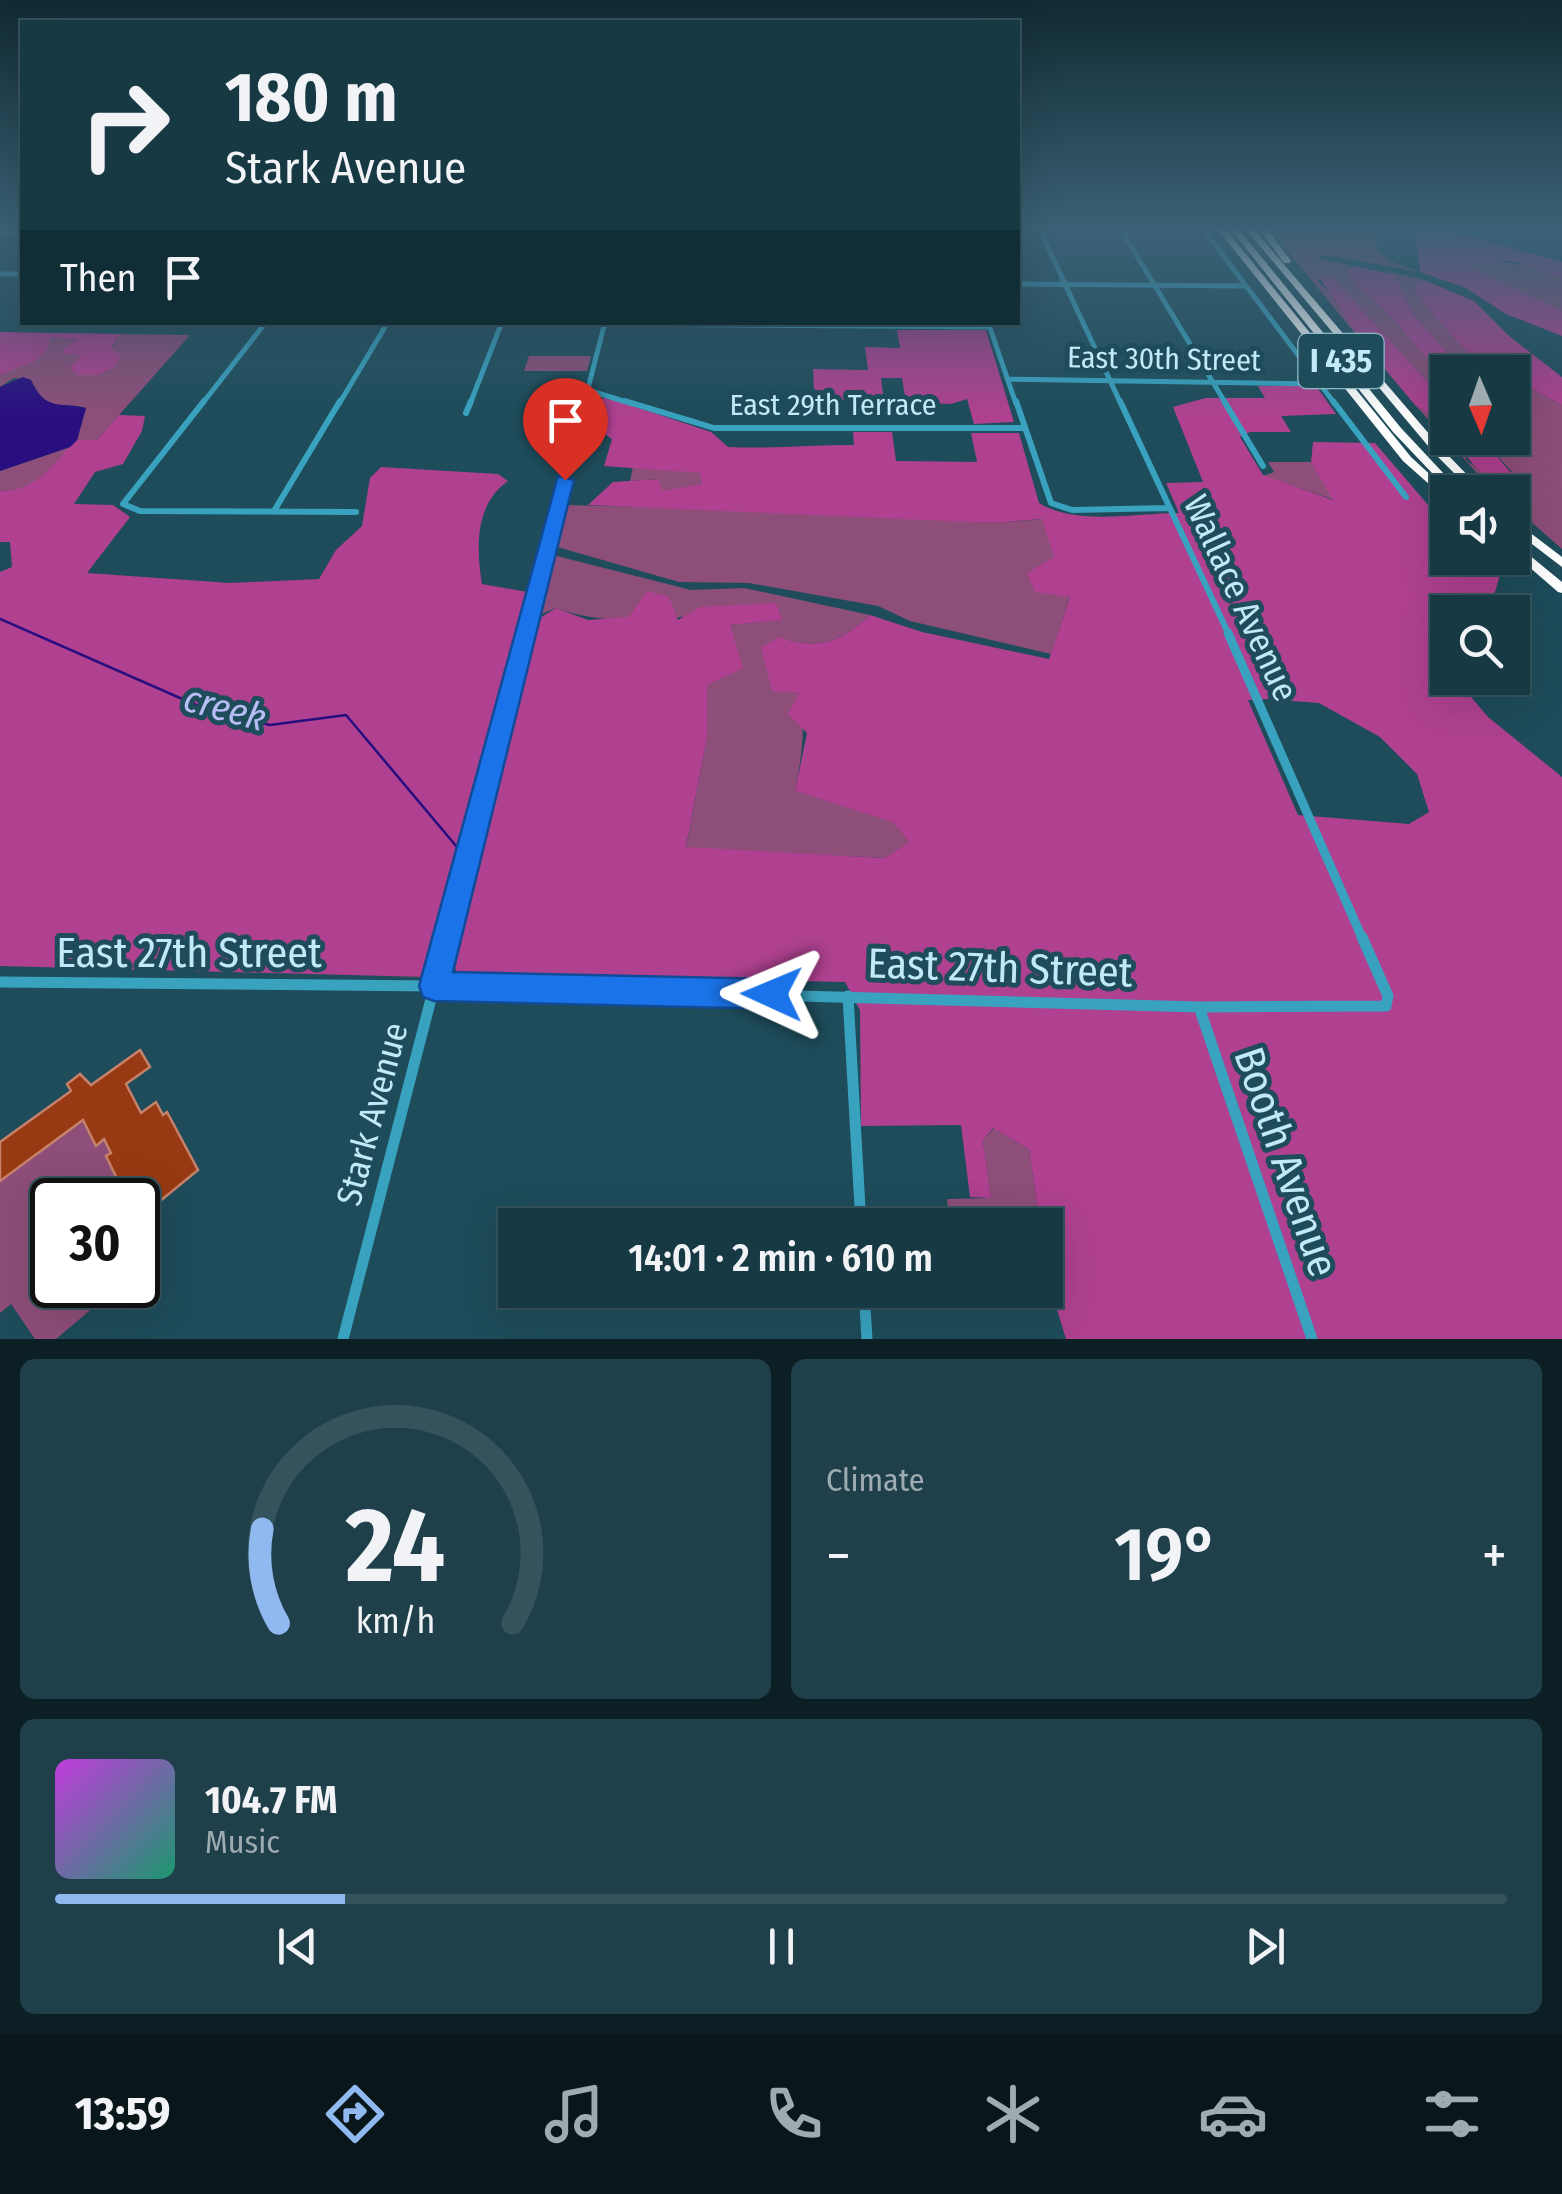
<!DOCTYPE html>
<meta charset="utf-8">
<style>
body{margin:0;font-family:"Fira Sans Condensed",sans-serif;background:#1f404b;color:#f1f3f6;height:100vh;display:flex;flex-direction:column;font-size:38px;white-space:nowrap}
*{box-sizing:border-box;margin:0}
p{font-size:32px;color:#9eacb2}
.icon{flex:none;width:55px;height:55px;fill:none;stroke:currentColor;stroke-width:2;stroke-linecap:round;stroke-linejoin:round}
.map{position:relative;height:1339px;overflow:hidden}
.panel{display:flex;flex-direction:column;gap:20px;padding:20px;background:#0c1f25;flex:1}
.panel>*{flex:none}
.banner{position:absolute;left:20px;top:20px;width:1000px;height:305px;border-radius:0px;box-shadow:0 10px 40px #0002,0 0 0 2px #35535d;background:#163944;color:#f1f3f6;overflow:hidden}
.needle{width:65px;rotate:178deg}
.tools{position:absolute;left:1430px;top:355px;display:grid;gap:20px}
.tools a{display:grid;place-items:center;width:100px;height:100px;border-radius:0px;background:#163944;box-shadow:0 10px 40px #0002,0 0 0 2px #35535d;font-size:50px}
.speed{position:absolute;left:30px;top:1178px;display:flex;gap:20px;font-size:50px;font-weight:700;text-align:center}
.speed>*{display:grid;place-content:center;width:130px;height:130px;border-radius:50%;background:#163944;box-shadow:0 10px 40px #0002,0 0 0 2px #35535d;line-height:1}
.speed .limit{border:5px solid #111;border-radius:15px;background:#fff;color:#111}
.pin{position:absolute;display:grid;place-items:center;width:85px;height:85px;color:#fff;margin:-102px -42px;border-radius:50% 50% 50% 0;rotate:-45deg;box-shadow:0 0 10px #0007}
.pin .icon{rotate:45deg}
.me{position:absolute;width:110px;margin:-55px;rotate:271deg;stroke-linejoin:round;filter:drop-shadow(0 0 8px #0008)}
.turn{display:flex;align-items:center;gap:35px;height:210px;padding:0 40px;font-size:45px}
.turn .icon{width:130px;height:130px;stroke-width:2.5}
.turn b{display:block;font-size:70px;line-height:85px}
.then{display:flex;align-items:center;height:95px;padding:0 40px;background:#0003;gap:20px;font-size:38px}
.big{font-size:75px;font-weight:600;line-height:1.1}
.panel .tile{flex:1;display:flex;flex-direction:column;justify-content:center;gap:15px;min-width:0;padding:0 35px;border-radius:15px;background:#1f404b}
.panel .dial{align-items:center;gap:0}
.dial svg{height:260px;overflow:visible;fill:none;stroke:#35535d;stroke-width:7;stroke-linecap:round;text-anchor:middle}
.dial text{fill:#f1f3f6;stroke:none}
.song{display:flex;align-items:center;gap:30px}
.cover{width:120px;height:120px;border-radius:15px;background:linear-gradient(135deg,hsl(290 70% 55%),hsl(160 70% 35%))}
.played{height:10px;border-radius:5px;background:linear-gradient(90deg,#90b9f0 20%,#35535d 20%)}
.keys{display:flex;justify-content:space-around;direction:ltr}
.heat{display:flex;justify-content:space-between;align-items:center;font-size:55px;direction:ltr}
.panel .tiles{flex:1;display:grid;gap:20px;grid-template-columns:1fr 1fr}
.tile:last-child{grid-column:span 2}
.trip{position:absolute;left:498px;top:1208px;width:565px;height:100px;border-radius:0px;background:#163944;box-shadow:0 10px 40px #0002,0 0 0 2px #35535d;font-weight:600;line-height:100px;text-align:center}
.tab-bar{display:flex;height:160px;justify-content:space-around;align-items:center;background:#09171b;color:#9eacb2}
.tab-bar .icon{width:70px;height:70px}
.tab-bar .active{color:#90b9f0}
.tab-bar b{font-size:45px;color:#f1f3f6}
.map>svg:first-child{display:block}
.green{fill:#8d4e79}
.forest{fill:#af4190;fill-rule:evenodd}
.water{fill:#290e7f}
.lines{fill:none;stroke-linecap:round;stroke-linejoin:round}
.stream{stroke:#290e7f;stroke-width:2.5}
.building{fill:#973a13;stroke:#c6826a;stroke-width:2.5}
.minor-far3{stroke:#39a2bf;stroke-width:5}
.minor-far2{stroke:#39a2bf;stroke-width:6}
.minor-far1{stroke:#39a2bf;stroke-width:9}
.minor{stroke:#39a2bf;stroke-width:11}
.motorway{fill:#fefefe;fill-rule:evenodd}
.route{fill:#1a73e8;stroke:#114b97;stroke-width:2.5}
.labels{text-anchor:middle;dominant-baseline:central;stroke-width:10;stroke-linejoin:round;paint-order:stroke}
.far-street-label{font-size:30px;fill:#c1e9f7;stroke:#1e4c5a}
.shield{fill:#1e4c5a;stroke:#90bac8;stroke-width:2.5}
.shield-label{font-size:32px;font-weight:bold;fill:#c1e9f7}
.street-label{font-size:35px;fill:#c1e9f7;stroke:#1e4c5a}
.water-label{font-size:38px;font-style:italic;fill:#b8bdf5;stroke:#1e4c5a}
.near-street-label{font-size:42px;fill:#c1e9f7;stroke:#1e4c5a}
</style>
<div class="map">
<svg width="1562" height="1339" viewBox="0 0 1562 1339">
<rect width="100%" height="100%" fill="#1e4c5a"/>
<path class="green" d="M 1267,226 L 1378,226 L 1377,249 L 1390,261 L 1420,272 L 1327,255 L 1317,258 L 1357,267 L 1347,269 L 1347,276 L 1390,316 L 1447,382 L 1447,403 L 1334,279 L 1317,280 L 1335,298 L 1367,348 Z
M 1485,260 L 1532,266 L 1562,278 L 1562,311 L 1474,269 L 1472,263 Z
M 1383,270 L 1424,280 L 1416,283 L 1490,367 L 1500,372 L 1465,372 L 1413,314 L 1395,275 Z
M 119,334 L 190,335 L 97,440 L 77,440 L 86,408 C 57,400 47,416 31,380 L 14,378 L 0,387 L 0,375 L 48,349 L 49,338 L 80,340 L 111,350 Z
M 529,356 L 591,356 L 587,371 L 524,371 Z
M 1513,379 L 1562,405 L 1562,549 L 1513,506 L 1512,492 L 1497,492 L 1486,483 L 1415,405 L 1447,425 L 1448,438 L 1458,438 L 1467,461 L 1492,478 L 1512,472 L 1481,438 L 1512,438 Z
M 70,447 C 55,475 31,490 0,491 L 0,471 Z
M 1268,462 L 1311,462 L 1335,500 L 1263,476 L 1274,472 Z
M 633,467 L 701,473 L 703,484 L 661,492 L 658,479 L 630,481 Z
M 565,505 L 797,511 L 993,523 L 1043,519 L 1055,557 L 1028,573 L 1070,596 L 1051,654 L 910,621 L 878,606 L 749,583 L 679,582 L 554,546 Z
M 553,555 L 691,590 L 744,588 L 870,615 C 841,642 818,651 780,637 C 804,705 809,719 795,791 L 893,821 L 909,842 L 886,858 L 686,848 L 707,738 L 707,685 L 729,625 L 781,620 L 776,603 C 710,614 618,632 556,608 L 534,617 Z
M 83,1120 L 95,1145 L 104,1139 L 111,1153 L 106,1157 L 125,1194 L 140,1183 L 144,1188 L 137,1200 L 52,1200 L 52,1285 L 120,1285 L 56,1339 L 35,1339 L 11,1304 L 0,1313 L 0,1181 Z
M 994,1128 L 1029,1149 L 1040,1225 L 950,1225 L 947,1199 L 991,1198 L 983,1141 Z"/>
<path class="forest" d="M 1415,226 L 1433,226 L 1562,262 L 1562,278 L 1511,261 L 1472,263 L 1474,269 L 1562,311 L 1562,336 L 1506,314 L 1466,288 L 1420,272 Z
M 1357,267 L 1395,275 L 1413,314 L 1465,372 L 1448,372 L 1447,382 L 1390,316 L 1347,276 L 1347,269 Z
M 1318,276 L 1334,279 L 1447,403 L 1447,425 L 1415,405 L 1367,348 Z
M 1424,280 L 1474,301 L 1509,336 L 1562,377 L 1562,405 L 1513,379 L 1512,372 C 1473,372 1439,318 1415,291 L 1416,283 Z
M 897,330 L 986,330 L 1014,422 L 974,424 L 967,399 L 951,404 L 906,402 L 902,378 L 881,378 L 884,401 L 835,400 L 814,389 L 813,369 L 868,370 L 865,347 L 900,348 Z
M 0,332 L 119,334 L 111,349 L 121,355 L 115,367 L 97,375 L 77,375 L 70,368 L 82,355 L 63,354 L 64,348 L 78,340 L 50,338 L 48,349 L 35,361 L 0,375 Z
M 1258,386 L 1316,386 L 1336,414 L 1281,416 L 1291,432 L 1250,432 L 1240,437 L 1263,475 L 1333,500 L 1311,462 L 1313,442 L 1375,443 L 1447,527 L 1448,558 L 1481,558 L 1500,575 L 1489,612 L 1448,612 L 1448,678 L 1470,678 L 1466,691 L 1488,717 L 1562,777 L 1562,1339 L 1066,1339 L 1048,1280 L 1045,1225 L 1040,1225 L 1029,1149 L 993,1128 L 983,1141 L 991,1198 L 970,1197 L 961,1125 L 861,1126 L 860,1010 L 845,982 L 459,974 L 452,964 L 540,618 L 556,608 L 588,620 L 629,617 L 647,591 L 669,597 L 678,620 L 700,607 L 776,603 L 782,620 L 730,625 L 743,668 L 707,685 L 707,738 L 686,847 L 885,858 L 909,842 L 893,822 L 795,791 L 807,733 L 788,714 L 799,693 L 772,691 L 761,647 L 780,637 C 818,651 841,642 870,615 L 922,632 L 1049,659 L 1070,597 L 1035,592 L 1027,573 L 1054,557 L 1042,519 L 993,523 L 588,505 L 613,482 L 659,479 L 662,491 L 702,484 L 700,473 L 604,466 L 612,439 L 587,423 L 592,399 L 609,398 L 711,432 L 728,447 C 771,449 811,445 854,445 L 853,432 L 892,432 L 896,461 L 977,462 L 971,433 L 1019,433 L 1039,503 C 1076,526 1137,513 1179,513 L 1166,483 L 1203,482 L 1173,407 L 1205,398 L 1265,398 ZM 1268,699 L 1319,703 L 1380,737 L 1417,774 L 1429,812 L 1409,824 L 1298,815 L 1248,700 Z
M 119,415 L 145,416 L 142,431 L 123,464 L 95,472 L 74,504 L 113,505 L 130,517 L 87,573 L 230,583 L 319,579 L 336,550 L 362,526 L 370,478 L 381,467 L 498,474 L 508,481 C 475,504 476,547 482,584 L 527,592 L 425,977 L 0,966 L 0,572 L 12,567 L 10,542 L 0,542 L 0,491 C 41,490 50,465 77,440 L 97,440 Z
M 1458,438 L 1481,438 L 1518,481 C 1487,484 1467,464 1458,438 Z"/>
<path class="water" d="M 23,377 L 31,380 C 45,411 59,402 86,408 L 77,440 L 70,447 L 0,471 L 0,387 Z"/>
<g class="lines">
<path class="stream" d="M 0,619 L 196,705 L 270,725 L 346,715 L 462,853"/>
</g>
<path class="building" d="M 140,1050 L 150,1067 L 126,1084 L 141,1113 L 156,1102 L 163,1115 L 167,1112 L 198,1170 L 154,1206 L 141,1182 L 125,1195 L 106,1156 L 111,1153 L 104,1139 L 96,1146 L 83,1120 L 0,1181 L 0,1142 L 71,1091 L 67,1084 L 80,1074 L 91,1085 Z"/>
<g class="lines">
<path class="minor-far3" d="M 1038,226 L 1121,404
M 1119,226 L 1226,404
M 1201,226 L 1335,404
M 0,234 L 22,234
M 0,274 L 22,274
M 1018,284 L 1246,286
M 988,322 L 1016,404
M 605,324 L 990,327
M 1007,379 L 1320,384
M 588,390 L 633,404
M 202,404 L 266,322
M 339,404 L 388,322
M 470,404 L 502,322
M 584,404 L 605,322"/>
<path class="minor-far2" d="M 204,401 L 123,504 L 140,511 L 356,512
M 625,401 L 714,428 L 1024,428
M 1016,401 L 1051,503 L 1072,510 L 1169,508
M 1120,401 L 1229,635
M 1224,401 L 1263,466
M 1333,401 L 1406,497
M 466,413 L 471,401
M 274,511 L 340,401
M 524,635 L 585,401"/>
<path class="minor-far1" d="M 1228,633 L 1363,940
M 446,940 L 525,633"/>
<path class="minor" d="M 0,982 L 434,986 L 1199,1007 L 1386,1006 L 1388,996 L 1362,937
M 848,996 L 861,1225
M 1199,1007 L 1312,1339
M 864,1290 L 867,1339
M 343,1339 L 447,937"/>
<path class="motorway" d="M 1215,226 L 1223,226 L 1411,457 L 1449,492 L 1448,501 L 1403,461 Z
M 1228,226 L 1236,226 L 1401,428 L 1461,492 L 1450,492 L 1393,432 Z
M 1243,226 L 1251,226 L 1442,449 L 1484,492 L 1473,492 L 1434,453 Z
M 1257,226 L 1265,226 L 1291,261 L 1290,263 L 1284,263 Z
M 1512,519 L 1562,557 L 1562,567 L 1512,529 Z
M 1512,541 L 1562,582 L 1562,593 L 1558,592 L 1512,552 Z"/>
</g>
<linearGradient id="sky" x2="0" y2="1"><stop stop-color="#102a32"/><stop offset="0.55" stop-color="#3b6176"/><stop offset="1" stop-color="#3b6176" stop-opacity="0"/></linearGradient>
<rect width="1562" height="414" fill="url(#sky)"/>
<path class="route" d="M 558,476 L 574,480 L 453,972 L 772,979 L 783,983 L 787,994 L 783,1005 L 772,1009 L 434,1001 L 423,997 L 419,986 Z"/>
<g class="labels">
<g class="far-street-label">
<text transform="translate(1164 359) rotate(1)">East 30th Street</text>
<text x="833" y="405">East 29th Terrace</text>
</g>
<rect class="shield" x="1298.5" y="334" width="85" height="54" rx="8"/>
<g class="shield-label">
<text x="1341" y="361">I 435</text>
</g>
<g class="street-label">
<text transform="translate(1241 598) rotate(65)">Wallace Avenue</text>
<text transform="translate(372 1114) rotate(-75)">Stark Avenue</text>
</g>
<g class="water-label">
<text transform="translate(225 708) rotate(15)">creek</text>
</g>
<g class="near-street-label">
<text x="189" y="953">East 27th Street</text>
<text transform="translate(1000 968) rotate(2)">East 27th Street</text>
<text transform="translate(1286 1162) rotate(71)">Booth Avenue</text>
</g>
</g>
</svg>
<div class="tools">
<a><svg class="needle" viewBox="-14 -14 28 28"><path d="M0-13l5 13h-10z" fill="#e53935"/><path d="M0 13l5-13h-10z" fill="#9eacb2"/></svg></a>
<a><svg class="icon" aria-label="sound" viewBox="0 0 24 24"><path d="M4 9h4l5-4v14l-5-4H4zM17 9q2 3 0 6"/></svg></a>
<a><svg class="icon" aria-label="search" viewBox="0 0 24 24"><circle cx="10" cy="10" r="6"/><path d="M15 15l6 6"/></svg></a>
</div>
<div class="speed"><div class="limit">30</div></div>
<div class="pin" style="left:565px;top:480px;background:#d93025"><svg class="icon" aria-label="arrive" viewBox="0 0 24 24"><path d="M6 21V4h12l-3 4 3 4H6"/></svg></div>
<svg class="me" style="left:772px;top:994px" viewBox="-20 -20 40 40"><path d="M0-17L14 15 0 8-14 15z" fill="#1a73e8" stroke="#fff" stroke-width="4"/></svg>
<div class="trip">14:01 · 2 min · 610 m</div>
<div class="banner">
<div class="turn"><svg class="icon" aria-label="right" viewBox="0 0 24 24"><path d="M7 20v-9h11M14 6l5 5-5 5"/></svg><div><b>180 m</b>Stark Avenue</div></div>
<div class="then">Then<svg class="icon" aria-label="arrive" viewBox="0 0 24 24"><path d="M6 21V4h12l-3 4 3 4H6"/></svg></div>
</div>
</div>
<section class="panel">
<div class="tiles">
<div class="tile dial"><svg viewBox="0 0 100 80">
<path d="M14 69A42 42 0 1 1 86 69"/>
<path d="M14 69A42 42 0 0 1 9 40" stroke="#90b9f0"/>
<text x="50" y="56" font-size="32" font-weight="700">24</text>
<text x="50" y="72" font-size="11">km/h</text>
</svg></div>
<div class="tile"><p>Climate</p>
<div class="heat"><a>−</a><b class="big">19°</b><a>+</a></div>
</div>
<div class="tile">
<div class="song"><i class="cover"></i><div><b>104.7 FM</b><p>Music</p></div></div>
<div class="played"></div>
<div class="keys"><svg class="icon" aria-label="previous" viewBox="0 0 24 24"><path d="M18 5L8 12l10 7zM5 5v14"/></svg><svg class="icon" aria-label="pause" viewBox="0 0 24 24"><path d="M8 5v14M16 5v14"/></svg><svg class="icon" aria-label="next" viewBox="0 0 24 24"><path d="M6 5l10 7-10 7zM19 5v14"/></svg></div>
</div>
</div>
</section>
<nav class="tab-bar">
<b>13:59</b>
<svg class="icon active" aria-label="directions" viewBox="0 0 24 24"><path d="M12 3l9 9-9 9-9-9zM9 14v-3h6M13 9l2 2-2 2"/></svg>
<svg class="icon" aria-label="music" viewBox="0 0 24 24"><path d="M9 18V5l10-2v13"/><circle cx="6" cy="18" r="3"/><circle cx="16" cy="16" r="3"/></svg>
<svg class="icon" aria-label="phone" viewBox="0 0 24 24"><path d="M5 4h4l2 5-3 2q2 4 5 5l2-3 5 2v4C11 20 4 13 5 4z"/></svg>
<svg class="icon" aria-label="climate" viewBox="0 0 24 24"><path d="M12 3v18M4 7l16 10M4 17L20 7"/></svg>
<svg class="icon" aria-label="car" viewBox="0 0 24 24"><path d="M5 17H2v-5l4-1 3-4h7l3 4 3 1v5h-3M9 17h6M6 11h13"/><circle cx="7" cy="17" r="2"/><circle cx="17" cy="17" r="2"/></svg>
<svg class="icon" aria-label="filters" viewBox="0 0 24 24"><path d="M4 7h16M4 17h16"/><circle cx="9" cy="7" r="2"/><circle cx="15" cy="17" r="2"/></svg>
</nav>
